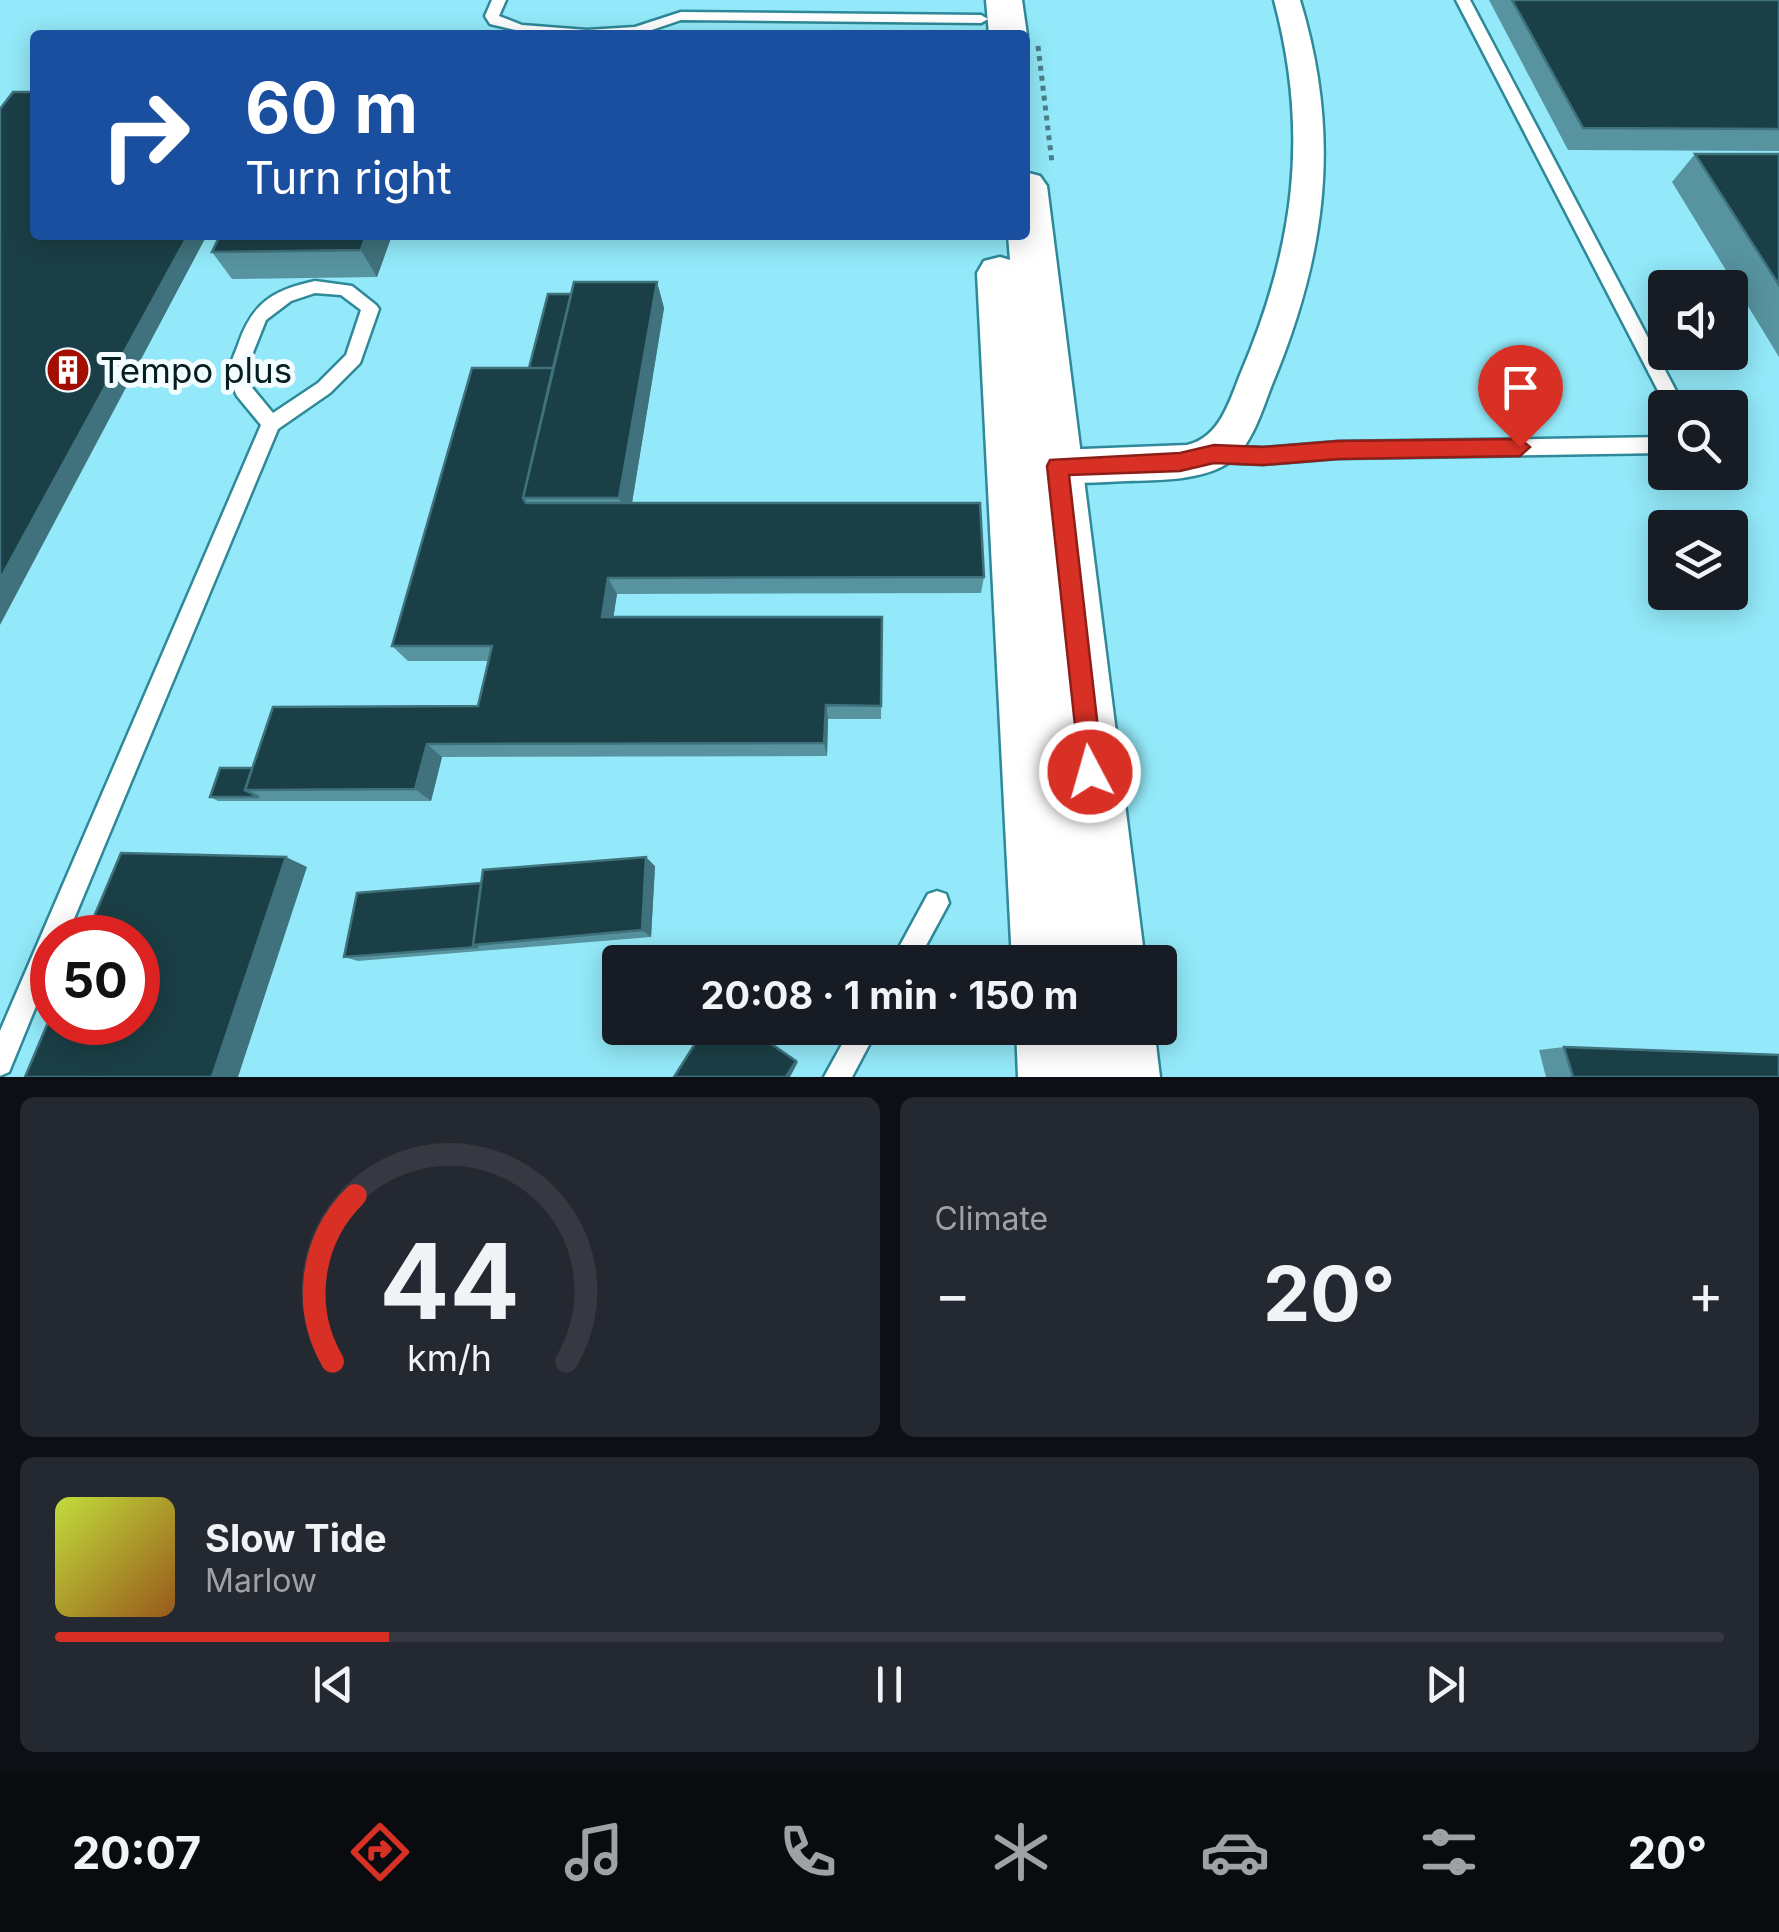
<!DOCTYPE html>
<meta charset="utf-8">
<style>
body{margin:0;font-family:Inter,sans-serif;background:#242831;color:#f1f3f6;height:100vh;display:flex;flex-direction:column;font-size:38px;white-space:nowrap}
*{box-sizing:border-box;margin:0}
p{font-size:32px;color:#9ea1a6}
.icon{flex:none;width:55px;height:55px;fill:none;stroke:currentColor;stroke-width:2;stroke-linecap:round;stroke-linejoin:round}
.map{position:relative;height:1077px;overflow:hidden}
.side{display:flex;flex-direction:column;gap:20px;padding:20px;background:#0d0f14;flex:1}
.side>*{flex:none}
.top-card{position:absolute;left:30px;top:30px;width:1000px;height:210px;border-radius:10px;box-shadow:0 5px 25px #0003;background:#1a4fa0;color:#fff;overflow:hidden}
.controls{position:absolute;left:1648px;top:270px;display:grid;gap:20px}
.controls a{display:grid;place-items:center;width:100px;height:100px;border-radius:10px;background:#171b24;box-shadow:0 5px 25px #0003;font-size:50px}
.speed{position:absolute;left:30px;top:915px;display:flex;gap:20px;font-size:50px;font-weight:700;text-align:center}
.speed>*{display:grid;place-content:center;width:130px;height:130px;border-radius:50%;background:#171b24;box-shadow:0 5px 25px #0003;line-height:1}
.speed .limit{border:15px solid #d22;background:#fff;color:#111}
.pin{position:absolute;display:grid;place-items:center;width:85px;height:85px;color:#fff;margin:-102px -42px;border-radius:50% 50% 50% 0;rotate:-45deg;box-shadow:0 0 10px #0007}
.pin .icon{rotate:45deg}
.me{position:absolute;width:110px;margin:-55px;rotate:354deg;stroke-linejoin:round;filter:drop-shadow(0 0 8px #0008)}
.turn{display:flex;align-items:center;gap:35px;height:210px;padding:0 50px;font-size:45px}
.turn .icon{width:130px;height:130px;stroke-width:2.5}
.turn b{display:block;font-size:70px;line-height:85px}
.big{font-size:75px;font-weight:700;line-height:1.1}
.side .widget{flex:1;display:flex;flex-direction:column;justify-content:center;gap:15px;min-width:0;padding:0 35px;border-radius:15px;background:#242831}
.side .dial{align-items:center;gap:0}
.dial svg{height:260px;overflow:visible;fill:none;stroke:#363941;stroke-width:7;stroke-linecap:round;text-anchor:middle}
.dial text{fill:#f1f3f6;stroke:none}
.song{display:flex;align-items:center;gap:30px}
.cover{width:120px;height:120px;border-radius:15px;background:linear-gradient(135deg,hsl(70 70% 55%),hsl(30 70% 35%))}
.played{height:10px;border-radius:5px;background:linear-gradient(90deg,#d93025 20%,#363941 20%)}
.keys{display:flex;justify-content:space-around;direction:ltr}
.heat{display:flex;justify-content:space-between;align-items:center;font-size:55px;direction:ltr}
.side .tiles{flex:1;display:grid;gap:20px;grid-template-columns:1fr 1fr}
.widget:last-child{grid-column:span 2}
.trip{position:absolute;left:602px;top:945px;width:575px;height:100px;border-radius:10px;background:#171b24;box-shadow:0 5px 25px #0003;font-weight:700;line-height:100px;text-align:center}
.menu{display:flex;height:160px;justify-content:space-around;align-items:center;background:#090b0e;color:#9ea1a6}
.menu .icon{width:70px;height:70px}
.menu .on{color:#d93025}
.menu b{font-size:45px;color:#f1f3f6}
.map>svg:first-child{display:block}
.lines{fill:none;stroke-linecap:round;stroke-linejoin:round}
.lane-casing{stroke:#2e8998;stroke-width:5}
.street-casing{stroke:#2e8998;stroke-width:5}
.secondary-casing{stroke:#2e8998;stroke-width:5}
.path{stroke:#49808a;stroke-width:5;stroke-dasharray:5 5;stroke-linecap:butt}
.lane{fill:#fff;fill-rule:evenodd}
.street{fill:#fff;fill-rule:evenodd}
.secondary{fill:#fff;fill-rule:evenodd}
.wall{fill:#5794a0}
.shaded-wall{fill:#3f727c}
.building{fill:#1b3f46;stroke:#3f727c;stroke-width:2.5}
.route{fill:#d93025;stroke:#8d1f18;stroke-width:2.5}
.labels{text-anchor:middle;dominant-baseline:central;stroke-width:10;stroke-linejoin:round;paint-order:stroke}
.poi-label{font-size:35px;fill:#051e22;stroke:#f3fcfe;text-anchor:start}
</style>
<div class="map">
<svg width="1779" height="1077" viewBox="0 0 1779 1077">
<rect width="100%" height="100%" fill="#93e9f9"/>
<g class="lines">
<defs>
<path id="lane" d="M 492,0 L 506,0 L 499,16 L 522,25 L 587,30 L 635,27 L 681,12 L 981,15 L 988,19 L 981,23 L 681,20 L 637,35 L 537,35 L 490,24 L 485,16 Z
M 1456,0 L 1470,0 L 1685,408 L 1667,408 Z
M 315,281 L 352,286 L 376,305 L 379,309 L 360,363 L 330,393 L 278,429 L 66,938 L 52,938 L 52,967 L 9,1072 L 0,1076 L 0,1031 L 261,425 L 237,396 L 228,376 C 229,365 234,356 238,345 C 252,303 273,290 315,281 ZM 315,293 L 341,295 L 361,310 L 346,355 L 318,383 L 273,413 L 249,384 L 248,365 L 266,320 L 291,301 Z
M 1665,437 L 1665,453 L 1338,458 L 1263,464 L 1214,462 L 1205,454 L 1214,446 L 1263,448 L 1338,442 Z
M 937,891 L 946,894 L 949,903 L 917,962 L 891,962 L 928,894 Z
M 851,1028 L 878,1028 L 852,1077 L 824,1077 Z"/>
<path id="street" d="M 1274,0 L 1300,0 C 1342,138 1326,256 1271,387 C 1262,411 1252,444 1231,461 C 1204,481 1159,480 1127,481 C 1100,482 1069,486 1043,477 L 1038,466 L 1043,455 L 1057,450 L 1187,445 C 1219,438 1229,403 1240,375 C 1294,249 1310,134 1274,0 Z"/>
<path id="secondary" d="M 986,0 L 1022,0 L 1027,35 L 1025,38 L 989,35 Z
M 1025,172 L 1040,176 L 1047,186 L 1145,962 L 1012,962 L 977,273 L 984,261 L 1000,257 L 1010,260 L 1008,235 L 1025,235 Z
M 1016,1028 L 1154,1028 L 1160,1077 L 1018,1077 Z"/>
</defs>
<use href="#lane" class="lane-casing"/>
<use href="#street" class="street-casing"/>
<use href="#secondary" class="secondary-casing"/>
<path class="path" d="M 1038,46 L 1052,163"/>
<use href="#lane" class="lane"/>
<use href="#street" class="street"/>
<use href="#secondary" class="secondary"/>
</g>
<path class="wall" d="M 1489,0 L 1779,0 L 1779,151 L 1568,150 Z
M 1695,154 L 1779,154 L 1779,357 L 1672,182 Z
M 220,235 L 392,235 L 377,277 L 232,279 L 212,252 Z
M 657,282 L 664,308 L 632,503 L 984,577 L 981,593 L 617,594 L 613,617 L 882,617 L 881,719 L 828,719 L 827,756 L 442,757 L 431,801 L 218,801 L 210,797 L 252,768 L 478,706 L 489,661 L 408,661 L 392,646 L 529,368 L 571,294 Z
M 655,866 L 651,937 L 358,961 L 344,957 L 481,883 Z
M 1564,1047 L 1779,1077 L 1546,1077 L 1539,1050 Z"/>
<path class="shaded-wall" d="M 188,235 L 207,235 L 0,625 L 0,579 Z
M 366,235 L 392,235 L 377,277 L 361,250 Z
M 657,282 L 664,308 L 629,521 L 619,498 Z
M 608,578 L 617,594 L 611,633 L 602,617 Z
M 826,705 L 828,719 L 827,756 L 824,743 Z
M 427,744 L 442,757 L 431,801 L 415,789 Z
M 286,857 L 307,867 L 238,1077 L 212,1077 Z
M 646,857 L 655,866 L 651,937 L 642,930 Z
M 796,1061 L 798,1062 L 790,1077 L 786,1077 Z"/>
<path class="building" d="M 1512,0 L 1779,0 L 1779,129 L 1583,128 Z
M 13,92 L 35,92 L 35,235 L 188,235 L 0,579 L 0,109 Z
M 1695,154 L 1779,154 L 1779,285 Z
M 220,235 L 366,235 L 361,250 L 212,252 Z
M 574,282 L 657,282 L 619,498 L 523,498 Z
M 548,294 L 571,294 L 553,368 L 529,368 Z
M 472,368 L 553,368 L 523,498 L 526,503 L 980,503 L 984,577 L 608,578 L 602,617 L 882,617 L 881,706 L 826,705 L 824,743 L 427,744 L 415,789 L 245,790 L 273,707 L 478,706 L 492,646 L 392,646 Z
M 220,768 L 252,768 L 245,790 L 259,797 L 210,797 Z
M 121,853 L 286,857 L 212,1077 L 25,1077 L 52,1013 L 52,1022 L 138,1022 L 138,938 L 85,938 Z
M 646,857 L 642,930 L 473,945 L 483,870 Z
M 481,883 L 473,945 L 478,947 L 344,957 L 357,893 Z
M 705,1028 L 748,1028 L 796,1061 L 786,1077 L 674,1077 Z
M 1564,1047 L 1779,1055 L 1779,1077 L 1573,1077 Z"/>
<path class="route" d="M 1520,439 L 1530,447 L 1520,456 L 1338,459 L 1263,465 L 1214,463 L 1180,471 L 1069,475 L 1103,772 L 1099,781 L 1090,785 L 1081,781 L 1047,466 L 1050,460 L 1180,453 L 1214,445 L 1263,447 L 1338,441 Z"/>
<defs>
<symbol id="building-disc" viewBox="-11 -11 22 22"><circle r="9.5" fill="#a30e00" stroke="#f3fcfe"/><path d="M-4-6H4V6H1V3H-1V6H-4ZM-2.5-4.3h1.7v1.8h-1.7ZM.8-4.3h1.7v1.8H.8ZM-2.5-1h1.7V.8h-1.7ZM.8-1h1.7V.8H.8Z" fill="#fff"/></symbol>
</defs>
<g fill-rule="evenodd">
<use href="#building-disc" x="43" y="345" width="50" height="50"/>
</g>
<g class="labels">
<g class="poi-label">
<text x="100" y="370">Tempo plus</text>
</g>
</g>
</svg>
<div class="controls">
<a><svg class="icon" aria-label="sound" viewBox="0 0 24 24"><path d="M4 9h4l5-4v14l-5-4H4zM17 9q2 3 0 6"/></svg></a>
<a><svg class="icon" aria-label="search" viewBox="0 0 24 24"><circle cx="10" cy="10" r="6"/><path d="M15 15l6 6"/></svg></a>
<a><svg class="icon" aria-label="layers" viewBox="0 0 24 24"><path d="M12 4l9 5-9 5-9-5zM3 14l9 5 9-5"/></svg></a>
</div>
<div class="speed"><div class="limit">50</div></div>
<div class="pin" style="left:1520px;top:447px;background:#d93025"><svg class="icon" aria-label="arrive" viewBox="0 0 24 24"><path d="M6 21V4h12l-3 4 3 4H6"/></svg></div>
<svg class="me" style="left:1090px;top:772px" viewBox="-20 -20 40 40"><circle r="17" fill="#d93025" stroke="#fff" stroke-width="3"/><path d="M0-11L8 9 0 5-8 9z" fill="#fff"/></svg>
<div class="trip">20:08 · 1 min · 150 m</div>
<div class="top-card">
<div class="turn"><svg class="icon" aria-label="right" viewBox="0 0 24 24"><path d="M7 20v-9h11M14 6l5 5-5 5"/></svg><div><b>60 m</b>Turn right</div></div>
</div>
</div>
<section class="side">
<div class="tiles">
<div class="widget dial"><svg viewBox="0 0 100 80">
<path d="M14 69A42 42 0 1 1 86 69"/>
<path d="M14 69A42 42 0 0 1 21 18" stroke="#d93025"/>
<text x="50" y="56" font-size="32" font-weight="700">44</text>
<text x="50" y="72" font-size="11">km/h</text>
</svg></div>
<div class="widget"><p>Climate</p>
<div class="heat"><a>−</a><b class="big">20°</b><a>+</a></div>
</div>
<div class="widget">
<div class="song"><i class="cover"></i><div><b>Slow Tide</b><p>Marlow</p></div></div>
<div class="played"></div>
<div class="keys"><svg class="icon" aria-label="previous" viewBox="0 0 24 24"><path d="M18 5L8 12l10 7zM5 5v14"/></svg><svg class="icon" aria-label="pause" viewBox="0 0 24 24"><path d="M8 5v14M16 5v14"/></svg><svg class="icon" aria-label="next" viewBox="0 0 24 24"><path d="M6 5l10 7-10 7zM19 5v14"/></svg></div>
</div>
</div>
</section>
<nav class="menu">
<b>20:07</b>
<svg class="icon on" aria-label="directions" viewBox="0 0 24 24"><path d="M12 3l9 9-9 9-9-9zM9 14v-3h6M13 9l2 2-2 2"/></svg>
<svg class="icon" aria-label="music" viewBox="0 0 24 24"><path d="M9 18V5l10-2v13"/><circle cx="6" cy="18" r="3"/><circle cx="16" cy="16" r="3"/></svg>
<svg class="icon" aria-label="phone" viewBox="0 0 24 24"><path d="M5 4h4l2 5-3 2q2 4 5 5l2-3 5 2v4C11 20 4 13 5 4z"/></svg>
<svg class="icon" aria-label="climate" viewBox="0 0 24 24"><path d="M12 3v18M4 7l16 10M4 17L20 7"/></svg>
<svg class="icon" aria-label="car" viewBox="0 0 24 24"><path d="M5 17H2v-5l4-1 3-4h7l3 4 3 1v5h-3M9 17h6M6 11h13"/><circle cx="7" cy="17" r="2"/><circle cx="17" cy="17" r="2"/></svg>
<svg class="icon" aria-label="filters" viewBox="0 0 24 24"><path d="M4 7h16M4 17h16"/><circle cx="9" cy="7" r="2"/><circle cx="15" cy="17" r="2"/></svg>
<b>20°</b>
</nav>
